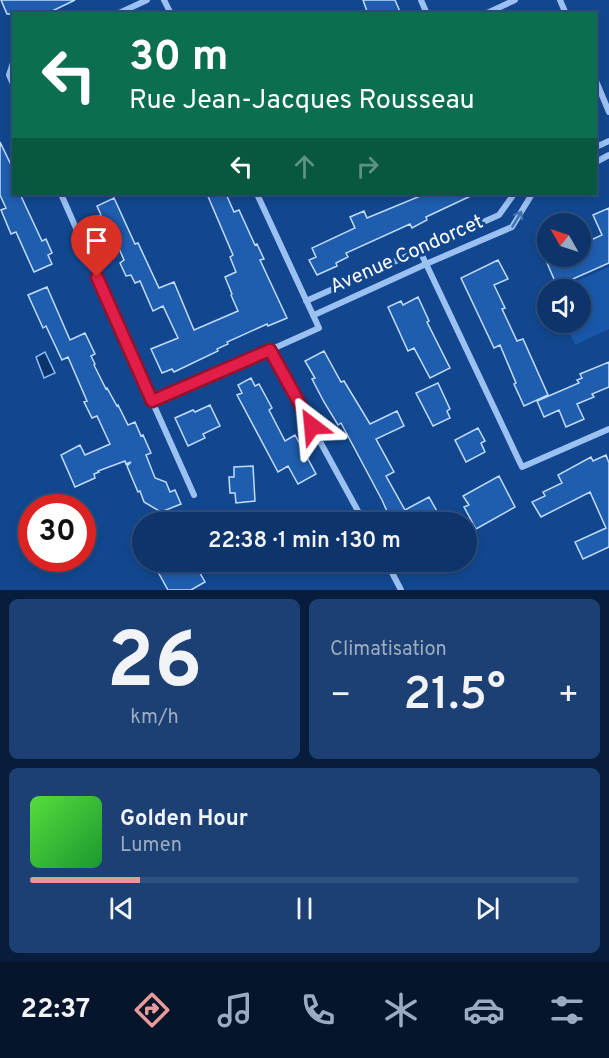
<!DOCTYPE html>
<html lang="fr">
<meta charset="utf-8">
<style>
body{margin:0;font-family:Overpass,sans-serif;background:#1c4073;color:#f1f3f6;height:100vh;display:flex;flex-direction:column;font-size:22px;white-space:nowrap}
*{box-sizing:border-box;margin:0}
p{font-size:20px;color:#9babc1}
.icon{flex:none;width:33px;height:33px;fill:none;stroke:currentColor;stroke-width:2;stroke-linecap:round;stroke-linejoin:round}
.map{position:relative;height:590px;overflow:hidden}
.details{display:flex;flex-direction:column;gap:9px;padding:9px;background:#081d3b;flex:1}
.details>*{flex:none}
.top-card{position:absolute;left:12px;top:12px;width:585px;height:183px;border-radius:0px;box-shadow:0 3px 9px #0003,0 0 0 2px #2e507e;background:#0b6e4f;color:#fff;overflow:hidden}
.needle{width:39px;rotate:309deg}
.controls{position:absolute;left:537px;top:213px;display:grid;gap:12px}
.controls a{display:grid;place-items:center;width:54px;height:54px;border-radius:50%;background:#0e356b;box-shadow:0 3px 9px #0003,0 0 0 2px #2e507e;font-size:30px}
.speed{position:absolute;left:18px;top:494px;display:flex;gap:12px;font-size:30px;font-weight:700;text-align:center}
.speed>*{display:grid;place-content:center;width:78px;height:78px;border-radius:50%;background:#0e356b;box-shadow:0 3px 9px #0003,0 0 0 2px #2e507e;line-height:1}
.speed .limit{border:9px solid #d22;background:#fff;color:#111}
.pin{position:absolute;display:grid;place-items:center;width:51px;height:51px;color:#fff;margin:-62px -26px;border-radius:50% 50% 50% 0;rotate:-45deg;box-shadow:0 0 6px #0007}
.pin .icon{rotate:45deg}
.me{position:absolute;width:66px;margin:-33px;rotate:331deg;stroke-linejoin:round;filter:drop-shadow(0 0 4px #0008)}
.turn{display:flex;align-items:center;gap:21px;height:126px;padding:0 18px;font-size:27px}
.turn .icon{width:78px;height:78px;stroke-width:2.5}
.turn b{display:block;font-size:42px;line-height:51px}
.lanes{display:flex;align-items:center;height:57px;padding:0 18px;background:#0003;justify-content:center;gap:30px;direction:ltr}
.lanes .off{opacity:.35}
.big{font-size:45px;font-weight:600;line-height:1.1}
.details .widget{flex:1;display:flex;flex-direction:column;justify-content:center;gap:9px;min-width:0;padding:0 21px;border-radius:9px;background:#1c4073}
.details .dial{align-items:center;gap:0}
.dial b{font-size:78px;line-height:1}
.song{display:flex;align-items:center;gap:18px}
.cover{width:72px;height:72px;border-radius:9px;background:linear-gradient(135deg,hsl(110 70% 55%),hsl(130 70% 35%))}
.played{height:6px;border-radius:3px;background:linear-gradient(90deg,#e69b98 20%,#2e507e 20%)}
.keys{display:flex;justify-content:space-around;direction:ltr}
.heat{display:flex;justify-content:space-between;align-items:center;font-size:33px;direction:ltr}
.details .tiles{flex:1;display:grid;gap:9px;grid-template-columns:1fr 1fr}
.widget:last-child{grid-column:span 2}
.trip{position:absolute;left:132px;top:512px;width:345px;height:60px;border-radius:30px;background:#0e356b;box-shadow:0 3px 9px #0003,0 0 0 2px #2e507e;font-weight:600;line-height:60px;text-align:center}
.menu{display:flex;height:96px;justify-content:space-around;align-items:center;background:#06152b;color:#9babc1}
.menu .icon{width:42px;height:42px}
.menu .current{color:#e69b98}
.menu b{font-size:27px;color:#f1f3f6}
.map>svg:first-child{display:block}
.green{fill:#1958a9}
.water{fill:#0b336b;stroke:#8dbcf5;stroke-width:1.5}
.building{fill:#1f5dae;stroke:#c2dcfd;stroke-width:1.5}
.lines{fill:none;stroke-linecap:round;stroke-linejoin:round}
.street{stroke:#9bc1f2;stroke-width:6}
.oneway{stroke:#4272b2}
.route-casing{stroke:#92132f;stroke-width:15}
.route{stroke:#e11d48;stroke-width:10}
.labels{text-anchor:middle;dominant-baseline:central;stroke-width:6;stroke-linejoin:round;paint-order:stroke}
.street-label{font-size:20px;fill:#fff;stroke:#12478f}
</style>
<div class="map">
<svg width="609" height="590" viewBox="0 0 609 590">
<rect width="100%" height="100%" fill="#12478f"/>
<path class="green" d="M 609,267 L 609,329 L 575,345 L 565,323 L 580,322 L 580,290 L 559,289 Z"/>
<path class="water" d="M 45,352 L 55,373 L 44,378 L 36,357 Z"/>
<path class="building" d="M 1,0 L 75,0 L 46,14 L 7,14 Z
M 363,0 L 395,0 L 401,14 L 368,14 Z
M 0,142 L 14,171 L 14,194 L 20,194 L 42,241 L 46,239 L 52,253 L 48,255 L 52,264 L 34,272 L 16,232 L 11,234 L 1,210 L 6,208 L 0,195 Z
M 207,194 L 226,194 L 234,212 L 239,210 L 255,245 L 257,244 L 264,259 L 260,260 L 287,318 L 268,326 L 267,324 L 227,342 L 228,344 L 217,349 L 218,351 L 174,372 L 172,369 L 162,373 L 151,349 L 178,338 L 163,306 L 153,311 L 140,281 L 135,283 L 131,275 L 126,276 L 120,263 L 124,260 L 114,237 L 111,238 L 107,229 L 103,231 L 96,217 L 101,215 L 97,206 L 114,198 L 135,244 L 138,243 L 159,288 L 174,282 L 194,330 L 238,311 L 231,295 L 232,294 L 225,277 L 236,272 L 230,257 L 233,255 Z
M 425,194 L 475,194 L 426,217 L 427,220 L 412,228 L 410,224 L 346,253 L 348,257 L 336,263 L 337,266 L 317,275 L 309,260 L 316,257 L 312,248 L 355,228 L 350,217 L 364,211 L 367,218 Z
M 609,208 L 609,263 L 557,286 L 544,256 L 580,256 L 580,245 L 602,235 L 593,215 Z
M 498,260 L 508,279 L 494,285 L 505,308 L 502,309 L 517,341 L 523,339 L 548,395 L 524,406 L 514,384 L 516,383 L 500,345 L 494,348 L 461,278 Z
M 47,287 L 70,340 L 85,333 L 95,354 L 91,356 L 95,364 L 94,365 L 106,389 L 107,388 L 117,406 L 118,405 L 128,425 L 135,422 L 141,436 L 143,435 L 151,453 L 146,455 L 155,478 L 166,482 L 170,492 L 175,490 L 181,504 L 161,512 L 144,502 L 140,491 L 138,492 L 127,466 L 131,462 L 126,464 L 125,461 L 98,471 L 99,472 L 94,474 L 95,478 L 75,487 L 61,455 L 80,445 L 85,455 L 110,444 L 97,416 L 92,418 L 84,402 L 87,401 L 68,357 L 62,360 L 46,326 L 43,328 L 28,295 Z
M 418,297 L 429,321 L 427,322 L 450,368 L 430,378 L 414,348 L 408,351 L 388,307 L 401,301 L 403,305 Z
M 324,351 L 341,382 L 344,381 L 370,424 L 397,411 L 404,426 L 376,439 L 394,472 L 386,476 L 405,510 L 429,497 L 443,522 L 382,522 L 390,518 L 382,500 L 341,423 L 338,425 L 324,402 L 312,379 L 315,378 L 305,361 Z
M 609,362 L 609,387 L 592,394 L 594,397 L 577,404 L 584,419 L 566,427 L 559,410 L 544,417 L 537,401 L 579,383 L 577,380 L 582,378 L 580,374 Z
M 251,378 L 255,386 L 259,384 L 272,408 L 269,410 L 285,441 L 295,435 L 316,474 L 298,484 L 288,466 L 278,472 L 237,395 L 242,393 L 238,385 Z
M 438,383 L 450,409 L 447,411 L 450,418 L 433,426 L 416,393 Z
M 210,405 L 220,426 L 203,434 L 205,438 L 188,446 L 175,418 L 193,410 L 195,412 Z
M 478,428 L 485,441 L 481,443 L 485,452 L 466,462 L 455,440 Z
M 606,455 L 609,463 L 609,547 L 583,559 L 575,542 L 606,528 L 590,492 L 541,517 L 532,502 L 545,496 L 543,492 L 562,483 L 558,475 L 591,457 L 593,461 Z
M 253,466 L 255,501 L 236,503 L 235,493 L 230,493 L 229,477 L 234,477 L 234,467 Z
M 499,476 L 515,507 L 476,529 L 464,507 L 469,505 L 463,496 Z
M 152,561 L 193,561 L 205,582 L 191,590 L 168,590 Z"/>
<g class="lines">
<path class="street" d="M 164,0 L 171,14
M 421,0 L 427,14
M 560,0 L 566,14
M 117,14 L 147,0
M 485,14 L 515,0
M 14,60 L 9,75 L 14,86
M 596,81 L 609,112
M 596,147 L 609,141
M 596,162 L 609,155
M 61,194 L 152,401 L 270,350
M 257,194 L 319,328 L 270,350 L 364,522
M 420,251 L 522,467 L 609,429
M 306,301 L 499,215 L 514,194
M 314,315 L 426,264 L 512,227 L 532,194
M 152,401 L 194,495
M 386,561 L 401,590"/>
</g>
<defs><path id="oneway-shaft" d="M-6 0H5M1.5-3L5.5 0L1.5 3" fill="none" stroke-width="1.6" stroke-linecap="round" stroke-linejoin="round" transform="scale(1.5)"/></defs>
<use class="oneway" href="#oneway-shaft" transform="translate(517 219) rotate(-59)"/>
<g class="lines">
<defs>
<path id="route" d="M 97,277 L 152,401 L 270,350 L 312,426"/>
</defs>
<use href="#route" class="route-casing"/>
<use href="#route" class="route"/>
</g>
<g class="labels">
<g class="street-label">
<text transform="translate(407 255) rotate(-24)">Avenue Condorcet</text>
</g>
</g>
</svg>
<div class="controls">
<a><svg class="needle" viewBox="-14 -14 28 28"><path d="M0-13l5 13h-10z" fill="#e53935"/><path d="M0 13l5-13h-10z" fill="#9babc1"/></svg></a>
<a><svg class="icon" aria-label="sound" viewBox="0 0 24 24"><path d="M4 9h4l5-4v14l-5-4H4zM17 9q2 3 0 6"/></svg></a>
</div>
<div class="speed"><div class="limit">30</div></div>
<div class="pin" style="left:97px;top:277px;background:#d93025"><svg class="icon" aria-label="arrive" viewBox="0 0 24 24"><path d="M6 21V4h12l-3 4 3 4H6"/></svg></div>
<svg class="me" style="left:312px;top:426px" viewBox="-20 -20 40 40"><path d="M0-17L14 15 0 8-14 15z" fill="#e11d48" stroke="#fff" stroke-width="4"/></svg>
<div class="trip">22:38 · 1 min · 130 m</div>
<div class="top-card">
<div class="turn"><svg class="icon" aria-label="left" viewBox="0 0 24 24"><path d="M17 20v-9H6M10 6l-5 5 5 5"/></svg><div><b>30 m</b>Rue Jean-Jacques Rousseau</div></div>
<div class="lanes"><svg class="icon" aria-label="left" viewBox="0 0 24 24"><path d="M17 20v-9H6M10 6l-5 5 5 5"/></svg><svg class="icon off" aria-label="ahead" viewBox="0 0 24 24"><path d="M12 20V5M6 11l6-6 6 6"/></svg><svg class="icon off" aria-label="right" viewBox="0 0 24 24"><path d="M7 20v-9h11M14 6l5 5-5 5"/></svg></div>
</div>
</div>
<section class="details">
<div class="tiles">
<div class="widget dial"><b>26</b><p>km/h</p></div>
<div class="widget"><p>Climatisation</p>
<div class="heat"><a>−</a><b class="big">21.5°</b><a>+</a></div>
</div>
<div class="widget">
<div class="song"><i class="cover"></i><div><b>Golden Hour</b><p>Lumen</p></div></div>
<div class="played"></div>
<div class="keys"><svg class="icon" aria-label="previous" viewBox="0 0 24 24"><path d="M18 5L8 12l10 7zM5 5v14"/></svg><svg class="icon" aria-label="pause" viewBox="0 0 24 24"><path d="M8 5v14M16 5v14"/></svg><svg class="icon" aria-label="next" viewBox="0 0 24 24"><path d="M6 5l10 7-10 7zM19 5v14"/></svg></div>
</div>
</div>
</section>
<nav class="menu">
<b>22:37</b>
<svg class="icon current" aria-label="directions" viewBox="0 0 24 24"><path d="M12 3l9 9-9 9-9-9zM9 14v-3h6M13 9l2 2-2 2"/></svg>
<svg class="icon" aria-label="music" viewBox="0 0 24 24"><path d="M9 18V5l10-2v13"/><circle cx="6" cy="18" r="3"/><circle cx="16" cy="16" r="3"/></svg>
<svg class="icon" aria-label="phone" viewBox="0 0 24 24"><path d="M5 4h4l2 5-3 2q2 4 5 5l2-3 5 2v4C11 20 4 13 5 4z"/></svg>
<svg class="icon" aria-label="climate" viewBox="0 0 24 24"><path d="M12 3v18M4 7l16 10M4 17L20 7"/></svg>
<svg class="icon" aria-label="car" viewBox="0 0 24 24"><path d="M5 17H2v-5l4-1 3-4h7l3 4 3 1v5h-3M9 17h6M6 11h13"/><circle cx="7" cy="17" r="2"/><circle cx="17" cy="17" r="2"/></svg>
<svg class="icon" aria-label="filters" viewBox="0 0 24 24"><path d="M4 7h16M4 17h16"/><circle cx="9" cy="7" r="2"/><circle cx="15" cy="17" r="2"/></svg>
</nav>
